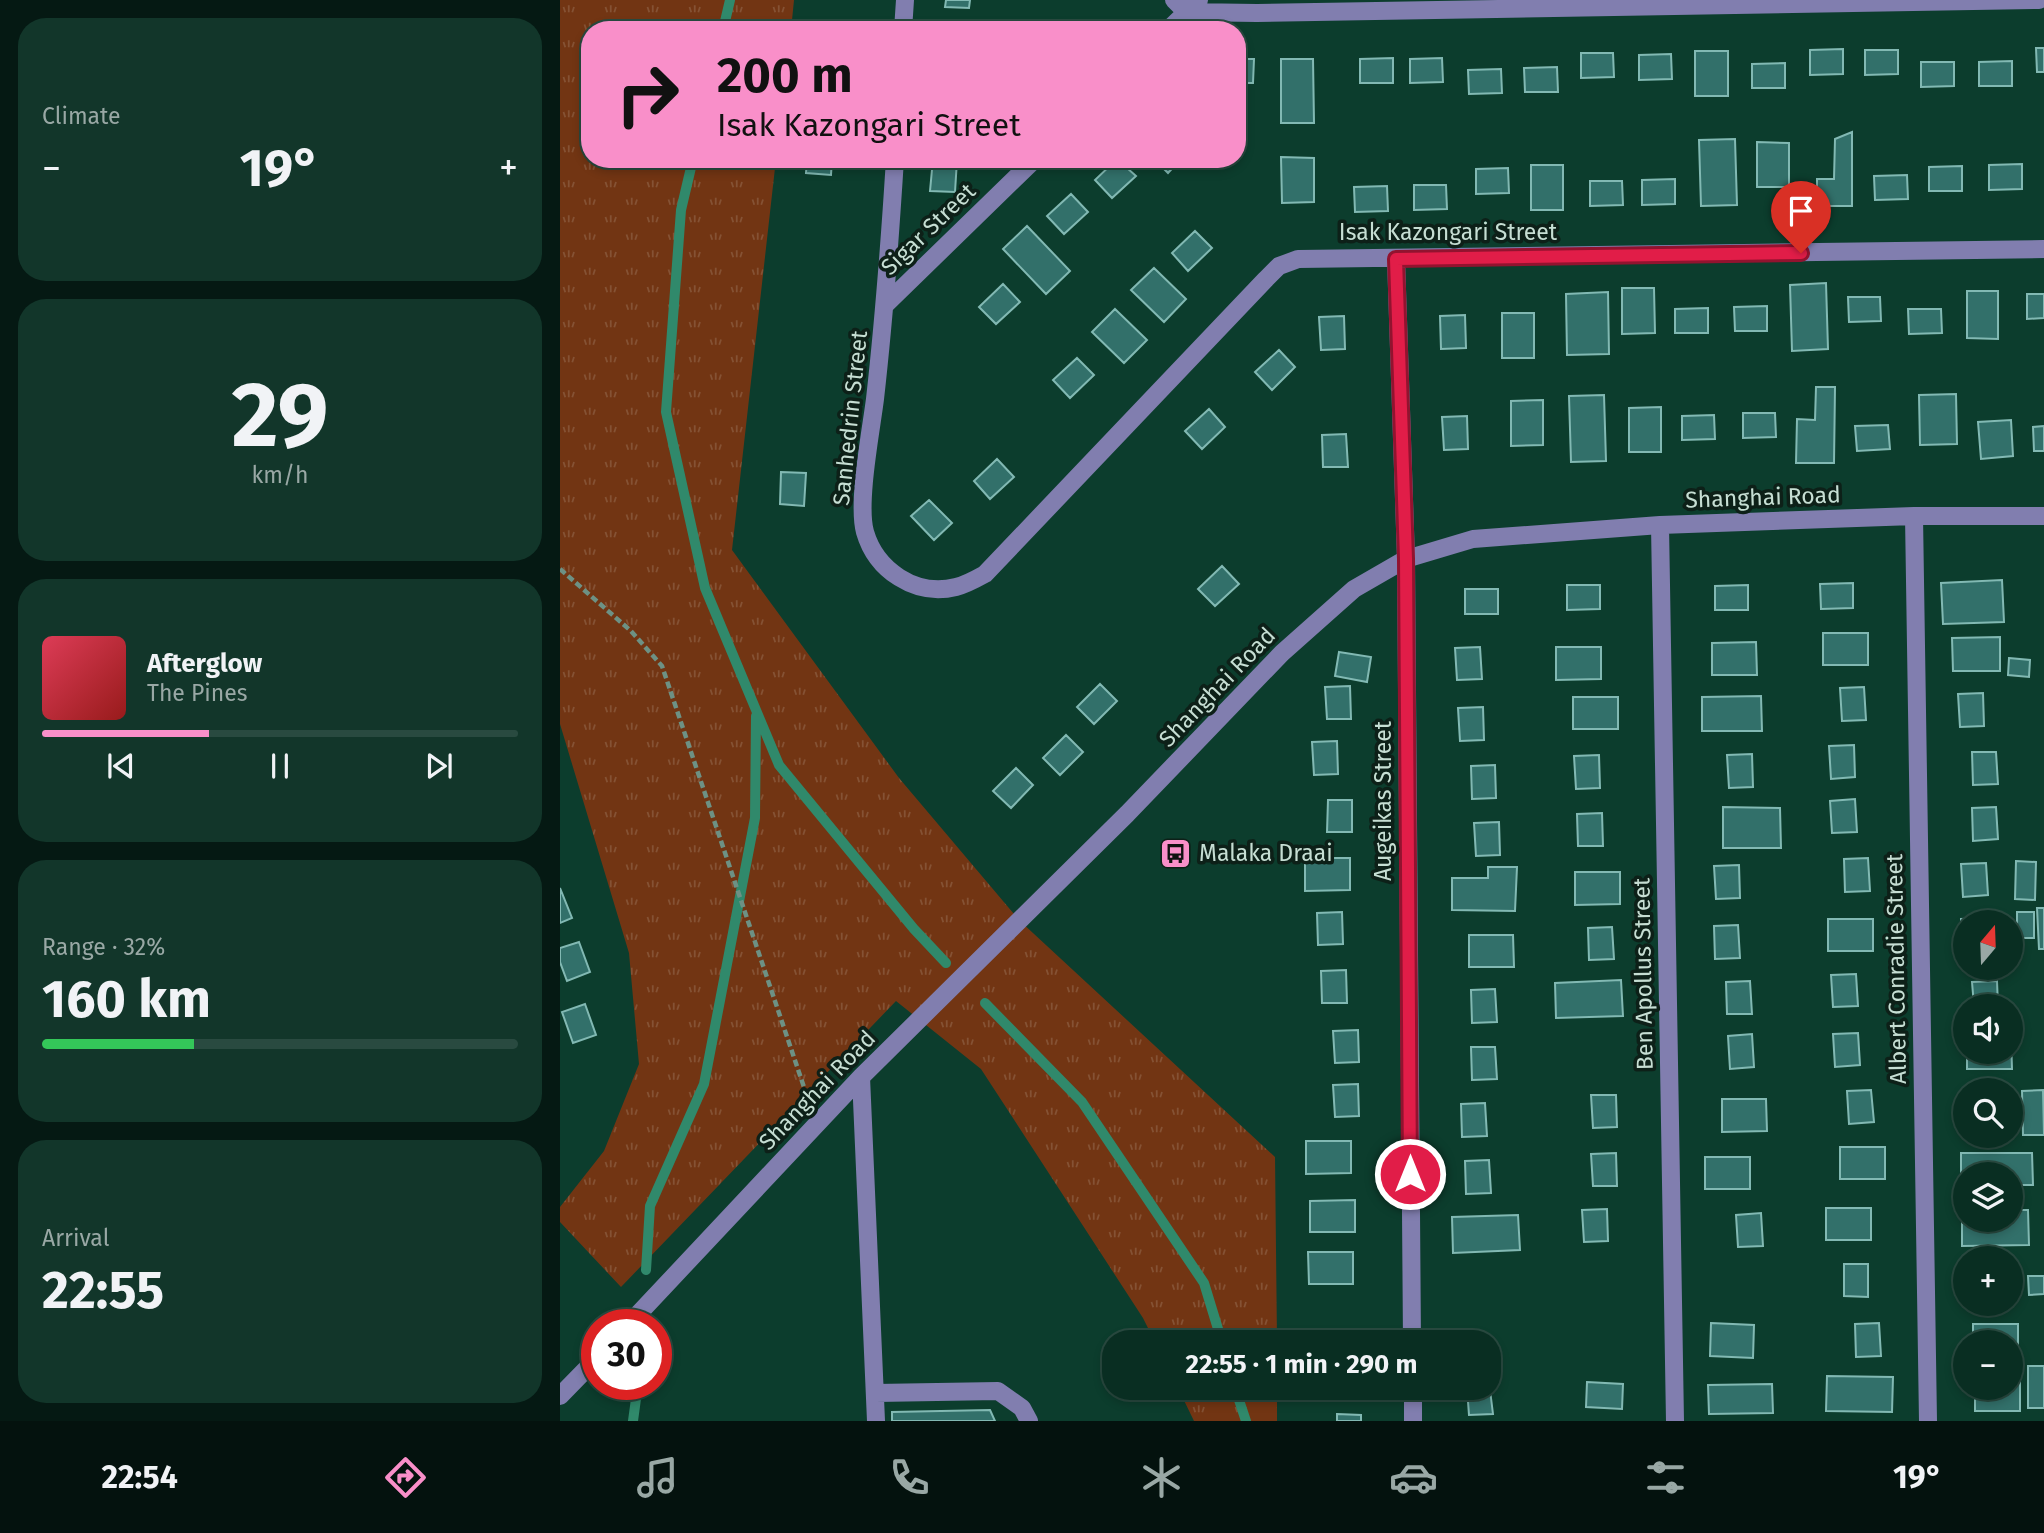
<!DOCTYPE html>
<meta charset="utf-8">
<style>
body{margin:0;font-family:"Fira Sans",sans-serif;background:#12362a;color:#f1f3f6;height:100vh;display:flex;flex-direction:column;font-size:26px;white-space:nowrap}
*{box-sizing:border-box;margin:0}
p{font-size:23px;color:#99a8a5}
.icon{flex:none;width:38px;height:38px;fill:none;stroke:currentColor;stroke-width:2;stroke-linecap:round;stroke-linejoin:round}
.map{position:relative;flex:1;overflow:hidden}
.drawer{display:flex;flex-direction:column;gap:18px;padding:18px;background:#051913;width:560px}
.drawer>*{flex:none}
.banner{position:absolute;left:21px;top:21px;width:665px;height:147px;border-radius:28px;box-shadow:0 4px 10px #0003,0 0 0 2px #294a40;background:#f98fc9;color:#111;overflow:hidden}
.needle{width:46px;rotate:19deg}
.buttons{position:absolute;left:1393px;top:910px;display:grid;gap:14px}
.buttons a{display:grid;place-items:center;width:70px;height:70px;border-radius:50%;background:#092e22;box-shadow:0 4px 10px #0003,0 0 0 2px #294a40;font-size:35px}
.speed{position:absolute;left:21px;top:1309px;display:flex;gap:14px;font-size:35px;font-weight:700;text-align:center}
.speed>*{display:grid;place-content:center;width:91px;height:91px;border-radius:50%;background:#092e22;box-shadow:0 4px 10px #0003,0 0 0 2px #294a40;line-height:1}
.speed .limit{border:10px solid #d22;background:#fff;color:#111}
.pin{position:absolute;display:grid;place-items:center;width:60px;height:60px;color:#fff;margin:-72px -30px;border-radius:50% 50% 50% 0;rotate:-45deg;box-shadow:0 0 7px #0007}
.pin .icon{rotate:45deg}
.me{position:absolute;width:77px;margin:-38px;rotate:0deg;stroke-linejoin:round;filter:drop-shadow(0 0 5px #0008)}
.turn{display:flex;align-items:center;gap:24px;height:147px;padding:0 21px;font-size:32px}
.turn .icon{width:91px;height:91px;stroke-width:2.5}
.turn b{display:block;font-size:49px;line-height:60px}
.big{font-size:52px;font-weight:700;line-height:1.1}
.drawer .tile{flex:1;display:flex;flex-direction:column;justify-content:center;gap:10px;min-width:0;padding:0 24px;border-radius:28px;background:#12362a}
.drawer .dial{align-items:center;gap:0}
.dial b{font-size:91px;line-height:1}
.song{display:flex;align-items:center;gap:21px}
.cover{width:84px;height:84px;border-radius:10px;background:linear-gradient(135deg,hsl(350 70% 55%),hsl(0 70% 35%))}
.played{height:7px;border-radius:4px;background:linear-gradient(90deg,#f98fc9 35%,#294a40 35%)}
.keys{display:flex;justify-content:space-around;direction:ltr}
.heat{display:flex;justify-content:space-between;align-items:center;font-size:38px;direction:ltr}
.charge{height:10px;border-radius:5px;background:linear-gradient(90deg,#34c759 32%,#294a40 0)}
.trip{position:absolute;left:542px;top:1330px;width:399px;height:70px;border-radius:28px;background:#092e22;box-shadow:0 4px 10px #0003,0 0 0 2px #294a40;font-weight:700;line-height:70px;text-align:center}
.menu{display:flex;height:112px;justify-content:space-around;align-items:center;background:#04120e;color:#99a8a5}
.menu .icon{width:49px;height:49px}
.menu .on{color:#f98fc9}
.menu b{font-size:32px;color:#f1f3f6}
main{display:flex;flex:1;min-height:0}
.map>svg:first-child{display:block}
.grass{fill:url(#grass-tufts)}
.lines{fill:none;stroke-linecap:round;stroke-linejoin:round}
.stream{stroke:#30896b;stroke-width:10}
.building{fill:#32706a;stroke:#82b9b3;stroke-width:2}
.path{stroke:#6d9184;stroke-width:4.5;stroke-dasharray:7 3.5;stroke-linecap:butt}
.minor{stroke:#817eaf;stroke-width:18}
.route-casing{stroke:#92132f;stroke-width:18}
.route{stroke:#e11d48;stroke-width:12}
.labels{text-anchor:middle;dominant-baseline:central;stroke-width:7;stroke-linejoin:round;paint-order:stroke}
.street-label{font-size:23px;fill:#c6ded3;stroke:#0d2018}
.poi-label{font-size:23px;fill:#c6ded3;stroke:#0d2018;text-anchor:start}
</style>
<main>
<section class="drawer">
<div class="tile"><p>Climate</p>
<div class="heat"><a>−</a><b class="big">19°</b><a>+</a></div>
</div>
<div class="tile dial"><b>29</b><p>km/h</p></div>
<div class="tile">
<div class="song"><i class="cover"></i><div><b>Afterglow</b><p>The Pines</p></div></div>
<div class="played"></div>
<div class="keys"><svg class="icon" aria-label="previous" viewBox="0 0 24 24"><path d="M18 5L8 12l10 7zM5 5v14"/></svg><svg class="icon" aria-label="pause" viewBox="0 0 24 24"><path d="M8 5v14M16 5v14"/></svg><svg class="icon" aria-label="next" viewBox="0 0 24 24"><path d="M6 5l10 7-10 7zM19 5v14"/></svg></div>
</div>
<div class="tile"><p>Range · 32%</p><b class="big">160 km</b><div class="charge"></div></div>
<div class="tile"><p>Arrival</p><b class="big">22:55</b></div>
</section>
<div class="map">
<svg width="1484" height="1421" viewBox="0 0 1484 1421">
<defs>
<pattern id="grass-tufts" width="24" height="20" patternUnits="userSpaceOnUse" patternTransform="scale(1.75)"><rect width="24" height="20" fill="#723513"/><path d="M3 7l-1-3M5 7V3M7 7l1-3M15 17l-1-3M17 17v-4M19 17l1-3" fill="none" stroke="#855234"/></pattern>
</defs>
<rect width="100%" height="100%" fill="#0c3d2d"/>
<path class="grass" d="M 0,0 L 234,0 L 231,30 L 30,30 L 30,159 L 216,159 L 172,550 L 339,778 L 460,921 L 715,1157 L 717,1342 L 595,1342 L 583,1318 L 421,1069 L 336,1001 L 61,1287 L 0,1222 L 0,1207 L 44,1151 L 79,1064 L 69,953 L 0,724 Z
M 618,1388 L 717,1388 L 717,1421 L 634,1421 Z"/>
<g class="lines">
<path class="stream" d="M 163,30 L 170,0
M 133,159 L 121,210 L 106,412 L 145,588 L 219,765 L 354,929 L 386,963
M 425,1003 L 522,1102 L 644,1283 L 662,1342
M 86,1270 L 90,1206 L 144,1084 L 195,818 L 196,716
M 675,1388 L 686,1421
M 73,1421 L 78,1384"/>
</g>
<path class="building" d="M 386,0 L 410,0 L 409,8 L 385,7 Z
M 272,27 L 297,28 L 297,30 L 272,30 Z
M 1476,48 L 1484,48 L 1484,72 L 1477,72 Z
M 1283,49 L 1283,74 L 1250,75 L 1250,50 Z
M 1305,50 L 1338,50 L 1338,74 L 1305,75 Z
M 1135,51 L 1168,51 L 1168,96 L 1135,96 Z
M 1021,53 L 1053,53 L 1054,77 L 1021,78 Z
M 1111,54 L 1112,79 L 1079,80 L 1079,55 Z
M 833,58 L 833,83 L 800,83 L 800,59 Z
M 882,58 L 883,82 L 850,83 L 850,59 Z
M 677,59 L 694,59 L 693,83 L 677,83 Z
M 721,59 L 753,59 L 754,123 L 721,123 Z
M 1452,61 L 1452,86 L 1419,86 L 1419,62 Z
M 1361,62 L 1394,62 L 1394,86 L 1361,87 Z
M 1225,63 L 1225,88 L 1192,88 L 1192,64 Z
M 997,67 L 998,92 L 965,92 L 964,68 Z
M 941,69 L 942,93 L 909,94 L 908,70 Z
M 1292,132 L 1292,206 L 1257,206 L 1257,179 L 1274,179 L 1275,139 Z
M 1175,139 L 1177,205 L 1141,206 L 1139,140 Z
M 1197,142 L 1229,143 L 1229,187 L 1197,187 Z
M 721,157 L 754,158 L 754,202 L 722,203 Z
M 247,159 L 272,159 L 271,175 L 246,173 Z
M 373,159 L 397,160 L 395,192 L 370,191 Z
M 557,159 L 576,176 L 552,198 L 535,180 Z
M 594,159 L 621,159 L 608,173 Z
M 1462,164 L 1462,189 L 1429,190 L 1429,165 Z
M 971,165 L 1003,165 L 1003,210 L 971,210 Z
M 1402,166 L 1402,191 L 1369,191 L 1369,167 Z
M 948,168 L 949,193 L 916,194 L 916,169 Z
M 1347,175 L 1348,199 L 1315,200 L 1314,176 Z
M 1115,179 L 1115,204 L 1082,205 L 1082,180 Z
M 1030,181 L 1062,181 L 1063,205 L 1030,206 Z
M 854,185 L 886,185 L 887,209 L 854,210 Z
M 827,186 L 828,211 L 795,212 L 794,187 Z
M 511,194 L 528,212 L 504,234 L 487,216 Z
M 467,226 L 510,271 L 486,294 L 443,249 Z
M 635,231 L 652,248 L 628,271 L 612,253 Z
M 594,268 L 626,299 L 604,322 L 571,290 Z
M 1266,283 L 1268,349 L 1232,351 L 1230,285 Z
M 443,284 L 460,302 L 436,324 L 419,307 Z
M 1062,288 L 1094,288 L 1095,333 L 1062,334 Z
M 1407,291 L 1438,291 L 1438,339 L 1407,338 Z
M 1048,292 L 1049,354 L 1007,355 L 1006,294 Z
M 1467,294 L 1484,294 L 1484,318 L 1467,319 Z
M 1288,297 L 1320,297 L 1321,321 L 1289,322 Z
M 1207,306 L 1207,331 L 1175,331 L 1174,307 Z
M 1148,308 L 1148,333 L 1115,333 L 1115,309 Z
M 555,309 L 587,340 L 564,363 L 532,332 Z
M 1348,309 L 1381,309 L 1382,333 L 1349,334 Z
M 942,313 L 974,313 L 974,358 L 942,358 Z
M 905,315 L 906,348 L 881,349 L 880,316 Z
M 784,316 L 785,349 L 761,350 L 759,317 Z
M 719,350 L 735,367 L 712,390 L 695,372 Z
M 517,358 L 534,375 L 510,398 L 493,380 Z
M 1256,387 L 1275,387 L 1274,463 L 1236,463 L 1237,419 L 1255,420 Z
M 1396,394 L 1397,444 L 1360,445 L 1359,395 Z
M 1044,395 L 1046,461 L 1011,462 L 1009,396 Z
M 983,400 L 983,445 L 951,446 L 951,401 Z
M 1101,407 L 1101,452 L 1069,452 L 1069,408 Z
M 649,409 L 665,427 L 642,449 L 625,431 Z
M 1183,413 L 1215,413 L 1216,437 L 1183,438 Z
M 1154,415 L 1155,439 L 1122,440 L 1122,416 Z
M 907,416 L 908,449 L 884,450 L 882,417 Z
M 1451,420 L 1453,456 L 1421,459 L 1418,422 Z
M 1328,425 L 1330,449 L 1297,451 L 1295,426 Z
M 1484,426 L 1484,451 L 1474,451 L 1473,427 Z
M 786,434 L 788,467 L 763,467 L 762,435 Z
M 437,459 L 454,477 L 430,499 L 414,481 Z
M 221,472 L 246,473 L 244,506 L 220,504 Z
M 369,500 L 392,523 L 374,540 L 351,516 Z
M 662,566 L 679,584 L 655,606 L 638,589 Z
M 1442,580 L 1444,622 L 1383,624 L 1381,583 Z
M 1293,583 L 1293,608 L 1261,609 L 1260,584 Z
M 1007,585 L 1040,585 L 1040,609 L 1007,610 Z
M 1188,585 L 1188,610 L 1155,610 L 1155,586 Z
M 905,589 L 938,589 L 938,614 L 905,614 Z
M 1263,633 L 1308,633 L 1308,665 L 1263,665 Z
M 1440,637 L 1440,671 L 1393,671 L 1392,638 Z
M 1196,642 L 1197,675 L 1152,675 L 1152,643 Z
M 920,647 L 922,679 L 897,680 L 895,648 Z
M 996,647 L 1041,647 L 1041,679 L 996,680 Z
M 779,652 L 811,657 L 807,682 L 775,676 Z
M 1449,658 L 1470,660 L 1469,677 L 1448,675 Z
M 540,684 L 557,701 L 534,724 L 517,707 Z
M 790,686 L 791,719 L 767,719 L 765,687 Z
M 1304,687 L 1306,720 L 1282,721 L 1280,688 Z
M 1423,693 L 1424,726 L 1400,727 L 1398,694 Z
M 1201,696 L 1202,731 L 1142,731 L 1142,697 Z
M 1013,697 L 1058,697 L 1058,729 L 1013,729 Z
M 923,707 L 924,740 L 900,741 L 898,708 Z
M 506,735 L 523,752 L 500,775 L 483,758 Z
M 777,741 L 778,774 L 754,775 L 752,742 Z
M 1294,745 L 1295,777 L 1271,779 L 1269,746 Z
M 1412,752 L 1436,752 L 1438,784 L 1413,785 Z
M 1192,754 L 1193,787 L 1169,788 L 1167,755 Z
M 1039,755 L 1040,788 L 1016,789 L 1014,756 Z
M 935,765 L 936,798 L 912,799 L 911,766 Z
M 456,768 L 473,785 L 451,808 L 433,791 Z
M 1295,799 L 1297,832 L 1272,833 L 1270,801 Z
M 768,800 L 792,800 L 792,832 L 767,832 Z
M 1163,807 L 1220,808 L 1221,848 L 1163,848 Z
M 1436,807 L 1438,839 L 1413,841 L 1412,808 Z
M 1042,813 L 1043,846 L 1018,846 L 1017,814 Z
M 939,822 L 940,855 L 916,856 L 914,823 Z
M 745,858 L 790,858 L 790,890 L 745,891 Z
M 1308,858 L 1310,891 L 1285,892 L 1284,859 Z
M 1456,861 L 1476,862 L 1475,900 L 1455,899 Z
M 1426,863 L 1428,895 L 1403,897 L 1401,864 Z
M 1179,865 L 1180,898 L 1156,899 L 1154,866 Z
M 928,867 L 957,867 L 955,911 L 892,910 L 892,878 L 928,878 Z
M 1015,872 L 1060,872 L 1060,904 L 1015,905 Z
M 0,888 L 12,918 L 0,923 Z
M 1477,908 L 1484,908 L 1484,949 L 1479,949 Z
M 782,912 L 783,944 L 758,945 L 757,913 Z
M 1457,912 L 1474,912 L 1474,938 L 1457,938 Z
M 1425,918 L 1425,922 L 1405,922 L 1405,951 L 1402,951 L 1401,919 Z
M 1268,919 L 1313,919 L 1313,951 L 1268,951 Z
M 1178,925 L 1180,958 L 1155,959 L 1154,926 Z
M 1052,927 L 1054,959 L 1029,960 L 1028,928 Z
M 909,935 L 953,935 L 954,967 L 909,967 Z
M 19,942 L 30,972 L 7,981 L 0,962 L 0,948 Z
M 786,970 L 787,1003 L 762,1003 L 761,971 Z
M 1296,974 L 1298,1006 L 1273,1007 L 1271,975 Z
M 1061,980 L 1063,1016 L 996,1018 L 995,983 Z
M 1190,981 L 1192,1014 L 1167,1014 L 1166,982 Z
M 1437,981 L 1438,1006 L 1414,1006 L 1412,982 Z
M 935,989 L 937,1022 L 912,1023 L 911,990 Z
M 25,1004 L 36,1035 L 13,1043 L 2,1012 Z
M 798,1030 L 799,1062 L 775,1063 L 773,1031 Z
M 1298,1033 L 1300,1065 L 1275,1067 L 1273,1034 Z
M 1192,1034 L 1194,1067 L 1170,1069 L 1168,1036 Z
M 1451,1036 L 1452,1069 L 1407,1069 L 1407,1052 L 1451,1052 Z
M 911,1047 L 935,1047 L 937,1079 L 912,1080 Z
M 798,1084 L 799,1116 L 775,1117 L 773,1085 Z
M 1311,1090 L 1314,1122 L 1289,1124 L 1287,1091 Z
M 1483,1090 L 1484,1135 L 1463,1135 L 1462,1091 Z
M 1031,1095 L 1056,1095 L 1057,1127 L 1033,1128 Z
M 1451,1098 L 1454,1098 L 1454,1130 L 1451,1130 Z
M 1162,1099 L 1206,1099 L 1207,1131 L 1162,1132 Z
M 925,1103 L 927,1136 L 902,1137 L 901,1104 Z
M 746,1141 L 791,1141 L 791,1173 L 746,1174 Z
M 1280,1147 L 1325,1147 L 1325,1179 L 1280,1179 Z
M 1056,1153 L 1057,1186 L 1033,1186 L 1031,1154 Z
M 1401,1153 L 1472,1153 L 1473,1185 L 1451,1185 L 1451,1174 L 1405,1174 L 1405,1185 L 1401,1185 Z
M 1145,1157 L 1190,1157 L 1190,1189 L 1145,1189 Z
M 929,1160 L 931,1193 L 906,1194 L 905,1161 Z
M 795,1200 L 795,1232 L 750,1232 L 750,1201 Z
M 1266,1208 L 1311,1208 L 1311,1240 L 1266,1240 Z
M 1047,1209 L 1048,1241 L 1024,1242 L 1022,1210 Z
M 1402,1210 L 1405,1210 L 1405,1220 L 1451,1220 L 1451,1210 L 1468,1210 L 1469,1245 L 1402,1246 Z
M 1201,1213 L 1203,1246 L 1178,1247 L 1176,1215 Z
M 958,1215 L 960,1250 L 893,1253 L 892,1217 Z
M 748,1252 L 793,1252 L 793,1284 L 749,1284 Z
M 1284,1264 L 1308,1264 L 1308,1297 L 1284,1296 Z
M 1468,1276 L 1484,1276 L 1484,1294 L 1469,1295 Z
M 1151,1323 L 1194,1325 L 1193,1358 L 1150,1356 Z
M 1319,1323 L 1321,1356 L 1296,1357 L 1295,1324 Z
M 1413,1324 L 1458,1324 L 1458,1356 L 1451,1356 L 1451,1342 L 1413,1342 Z
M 1468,1366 L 1484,1366 L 1484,1408 L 1468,1408 Z
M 1267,1376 L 1333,1377 L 1332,1412 L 1266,1411 Z
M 1451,1379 L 1460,1379 L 1460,1411 L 1415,1411 L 1415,1388 L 1451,1388 Z
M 929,1382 L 933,1414 L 909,1415 L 907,1388 L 929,1388 Z
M 1027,1382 L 1063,1384 L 1062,1409 L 1026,1407 Z
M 1212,1384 L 1213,1413 L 1149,1414 L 1148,1385 Z
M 776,1388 L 801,1388 L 801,1397 L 776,1396 Z
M 430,1410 L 435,1421 L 332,1421 L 332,1412 Z
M 777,1414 L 801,1415 L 801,1421 L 777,1421 Z"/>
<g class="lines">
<path class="path" d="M 0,569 L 71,631 L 102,666 L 248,1099"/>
<path class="minor" d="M 614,0 L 626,12 L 697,13 L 1479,0
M 343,30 L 345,0
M 608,30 L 639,0
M 335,159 C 330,239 324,319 315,399 C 311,431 297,503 305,532 C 316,570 355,597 396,587 C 405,585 416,579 425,574 L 706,279 L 719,266 L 738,259 L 1484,249
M 836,259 L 846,559 L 852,1342
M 325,305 L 475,159
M 1354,516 L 1368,1421
M 1100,525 L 1115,1421
M 301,1077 L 316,1421
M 68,1325 L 301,1077 L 567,814 L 722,653 L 794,589 L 846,559 L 913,539 L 1100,525 L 1354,516 L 1484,516
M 853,1388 L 853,1421
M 316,1393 L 438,1391 L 462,1408 L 469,1421
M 0,1396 L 37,1358"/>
</g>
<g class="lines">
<defs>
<path id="route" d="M 850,1174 L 846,559 L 836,259 L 1241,253"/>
</defs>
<use href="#route" class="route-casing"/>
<use href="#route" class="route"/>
</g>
<defs>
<symbol id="bus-square" viewBox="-11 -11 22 22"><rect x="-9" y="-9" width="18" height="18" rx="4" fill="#f98fc9" stroke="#0d2018"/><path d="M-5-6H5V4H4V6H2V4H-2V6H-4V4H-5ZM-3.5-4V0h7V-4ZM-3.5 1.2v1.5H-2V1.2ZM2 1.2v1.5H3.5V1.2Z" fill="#111"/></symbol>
</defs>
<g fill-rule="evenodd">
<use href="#bus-square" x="598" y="836" width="35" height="35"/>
</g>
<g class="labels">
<g class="street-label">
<text transform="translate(368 229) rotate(-44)">Sigar Street</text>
<text x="888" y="232">Isak Kazongari Street</text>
<text transform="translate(290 418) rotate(-84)">Sanhedrin Street</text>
<text transform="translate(1203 497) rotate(-2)">Shanghai Road</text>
<text transform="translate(657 687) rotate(-46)">Shanghai Road</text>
<text transform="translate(823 801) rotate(-90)">Augeikas Street</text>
<text transform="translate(1336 969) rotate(-91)">Albert Conradie Street</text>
<text transform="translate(1083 974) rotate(-91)">Ben Apollus Street</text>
<text transform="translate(257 1090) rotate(-46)">Shanghai Road</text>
</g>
<g class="poi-label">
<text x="639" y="853">Malaka Draai</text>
</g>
</g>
</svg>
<div class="buttons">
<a><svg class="needle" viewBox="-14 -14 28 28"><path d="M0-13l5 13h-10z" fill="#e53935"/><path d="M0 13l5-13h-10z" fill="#99a8a5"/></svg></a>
<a><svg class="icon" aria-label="sound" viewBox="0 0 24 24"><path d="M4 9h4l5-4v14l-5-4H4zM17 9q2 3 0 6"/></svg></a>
<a><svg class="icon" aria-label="search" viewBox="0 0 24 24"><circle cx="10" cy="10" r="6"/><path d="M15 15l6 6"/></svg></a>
<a><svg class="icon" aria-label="layers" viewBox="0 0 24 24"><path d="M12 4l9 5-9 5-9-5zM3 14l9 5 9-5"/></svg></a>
<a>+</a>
<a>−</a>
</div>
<div class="speed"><div class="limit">30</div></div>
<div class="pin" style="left:1241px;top:253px;background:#d93025"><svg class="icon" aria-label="arrive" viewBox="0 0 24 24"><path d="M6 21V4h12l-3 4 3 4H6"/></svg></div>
<svg class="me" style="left:850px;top:1174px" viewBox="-20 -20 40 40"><circle r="17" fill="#e11d48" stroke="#fff" stroke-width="3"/><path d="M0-11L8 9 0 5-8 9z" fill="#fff"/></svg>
<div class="trip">22:55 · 1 min · 290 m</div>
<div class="banner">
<div class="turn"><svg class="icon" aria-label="right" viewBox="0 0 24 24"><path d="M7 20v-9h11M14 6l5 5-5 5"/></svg><div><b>200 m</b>Isak Kazongari Street</div></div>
</div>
</div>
</main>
<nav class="menu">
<b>22:54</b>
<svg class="icon on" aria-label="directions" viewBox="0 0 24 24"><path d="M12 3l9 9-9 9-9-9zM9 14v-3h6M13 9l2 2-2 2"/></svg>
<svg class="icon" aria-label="music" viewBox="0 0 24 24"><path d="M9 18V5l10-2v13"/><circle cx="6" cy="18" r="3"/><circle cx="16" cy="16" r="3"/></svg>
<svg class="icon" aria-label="phone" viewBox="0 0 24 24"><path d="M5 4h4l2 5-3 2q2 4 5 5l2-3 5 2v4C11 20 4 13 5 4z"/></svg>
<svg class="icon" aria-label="climate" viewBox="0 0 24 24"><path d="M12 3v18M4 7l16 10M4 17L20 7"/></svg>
<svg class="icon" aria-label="car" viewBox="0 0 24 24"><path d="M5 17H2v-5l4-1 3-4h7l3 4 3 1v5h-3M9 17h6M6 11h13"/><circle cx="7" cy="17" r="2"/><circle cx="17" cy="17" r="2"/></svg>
<svg class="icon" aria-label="filters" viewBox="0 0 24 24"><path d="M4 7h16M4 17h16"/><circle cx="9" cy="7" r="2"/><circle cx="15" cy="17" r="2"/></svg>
<b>19°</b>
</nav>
